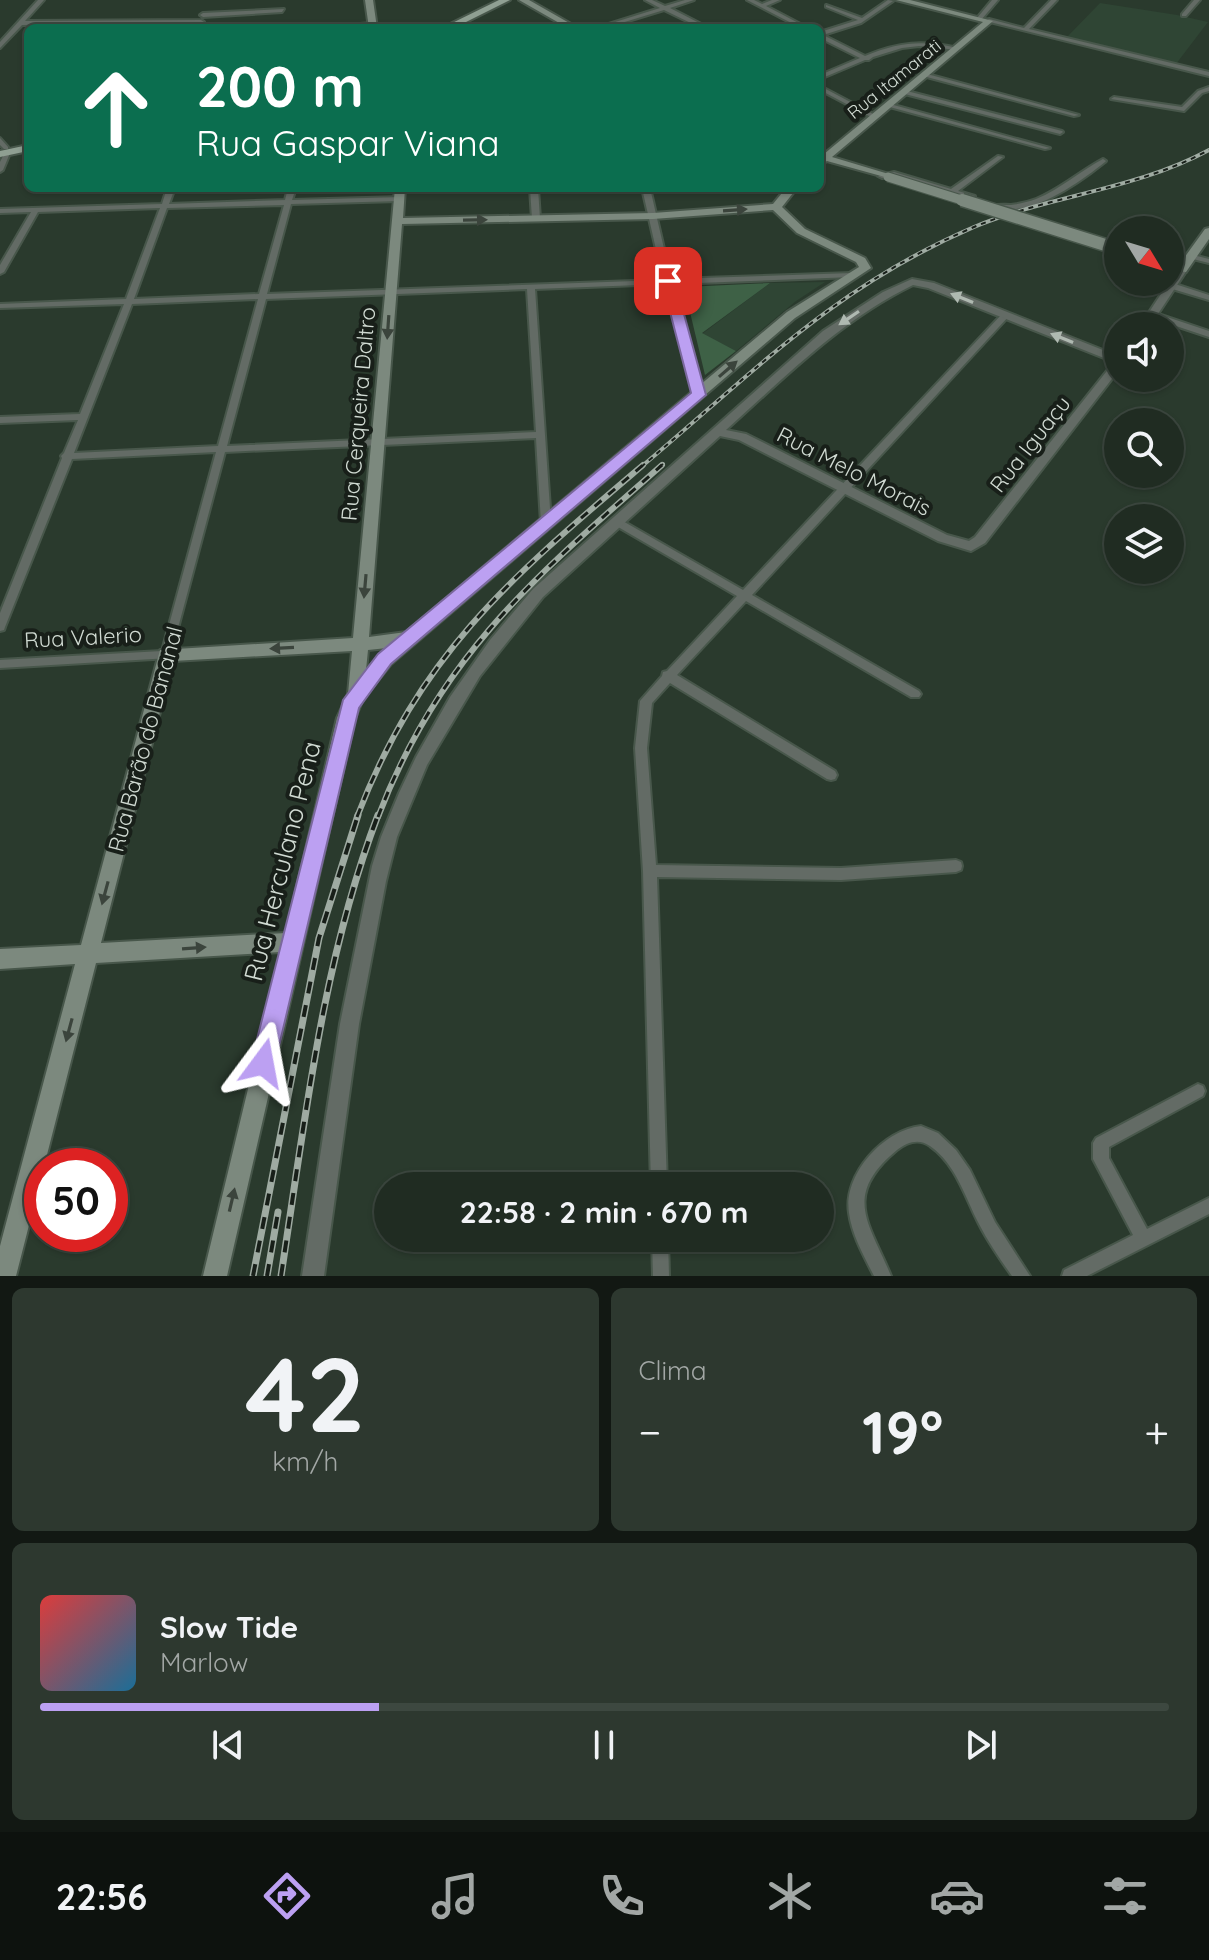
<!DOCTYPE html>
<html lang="pt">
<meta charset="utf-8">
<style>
body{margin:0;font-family:Quicksand,sans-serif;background:#2d382f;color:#f1f3f6;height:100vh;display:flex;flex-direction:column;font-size:30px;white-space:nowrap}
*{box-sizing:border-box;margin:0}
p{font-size:26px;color:#a2a7a5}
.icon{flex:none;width:44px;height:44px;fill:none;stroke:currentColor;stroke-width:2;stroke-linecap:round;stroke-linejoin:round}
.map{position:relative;height:1276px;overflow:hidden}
.drawer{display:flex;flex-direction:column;gap:12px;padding:12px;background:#121813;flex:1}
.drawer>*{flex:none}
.hud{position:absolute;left:24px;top:24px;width:800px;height:168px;border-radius:12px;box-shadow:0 2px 6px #0004,0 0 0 2px #3d4840;background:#0b6e4f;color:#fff;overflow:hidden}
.needle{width:52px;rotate:128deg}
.buttons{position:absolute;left:1104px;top:216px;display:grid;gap:16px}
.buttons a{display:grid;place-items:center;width:80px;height:80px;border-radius:50%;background:#202c22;box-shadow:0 2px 6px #0004,0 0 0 2px #3d4840;font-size:40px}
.speed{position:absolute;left:24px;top:1148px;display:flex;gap:16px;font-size:40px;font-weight:700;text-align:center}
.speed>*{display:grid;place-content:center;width:104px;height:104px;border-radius:50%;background:#202c22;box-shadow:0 2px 6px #0004,0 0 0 2px #3d4840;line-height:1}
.speed .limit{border:12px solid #d22;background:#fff;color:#111}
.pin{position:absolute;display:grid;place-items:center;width:68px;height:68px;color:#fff;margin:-34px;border-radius:16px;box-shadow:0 4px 12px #0006}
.me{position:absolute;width:88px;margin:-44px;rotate:13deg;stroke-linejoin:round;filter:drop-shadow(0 0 6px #0008)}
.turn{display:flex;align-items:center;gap:28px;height:168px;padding:0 40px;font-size:36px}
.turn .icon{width:104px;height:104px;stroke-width:2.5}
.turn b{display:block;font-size:56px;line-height:68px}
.big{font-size:60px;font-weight:800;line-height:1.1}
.drawer .card{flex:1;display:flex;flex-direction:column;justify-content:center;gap:12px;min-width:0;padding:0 28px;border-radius:12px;background:#2d382f}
.drawer .dial{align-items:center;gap:0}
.dial b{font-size:104px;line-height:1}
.song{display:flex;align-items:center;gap:24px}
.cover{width:96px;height:96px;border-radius:12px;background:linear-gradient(135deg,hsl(0 70% 55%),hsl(200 70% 35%))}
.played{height:8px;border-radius:4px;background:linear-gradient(90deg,#bca0f2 30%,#3d4840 30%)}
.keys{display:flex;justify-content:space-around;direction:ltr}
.heat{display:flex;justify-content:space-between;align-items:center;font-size:44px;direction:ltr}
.drawer .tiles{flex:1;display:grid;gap:12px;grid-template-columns:1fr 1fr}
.card:last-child{grid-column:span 2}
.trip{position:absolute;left:374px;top:1172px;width:460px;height:80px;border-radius:40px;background:#202c22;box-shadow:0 2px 6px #0004,0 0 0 2px #3d4840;font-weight:800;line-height:80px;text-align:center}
.tabs{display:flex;height:128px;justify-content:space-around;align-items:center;background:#0d120e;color:#a2a7a5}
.tabs .icon{width:56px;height:56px}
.tabs .active{color:#bca0f2}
.tabs b{font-size:36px;color:#f1f3f6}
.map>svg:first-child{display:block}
.built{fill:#2f4534}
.green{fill:#3e6146}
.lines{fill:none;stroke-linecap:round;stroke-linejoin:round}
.minor-casing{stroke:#48574b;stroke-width:4}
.tertiary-casing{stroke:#48574b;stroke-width:4}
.secondary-casing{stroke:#48574b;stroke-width:4}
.primary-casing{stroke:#48574b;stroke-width:4}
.minor{fill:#636b65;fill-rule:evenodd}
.tertiary{fill:#636b65;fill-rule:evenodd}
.secondary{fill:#7c897e;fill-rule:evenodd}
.primary{fill:#8f9f92;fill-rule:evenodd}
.rail-far2-casing{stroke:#9faba2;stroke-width:4}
.rail-far1-casing{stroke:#9faba2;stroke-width:6}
.rail-casing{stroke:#9faba2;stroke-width:7}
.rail-far2{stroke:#181f19;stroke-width:2;stroke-dasharray:5;stroke-linecap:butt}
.rail-far1{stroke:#181f19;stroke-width:3;stroke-dasharray:9;stroke-linecap:butt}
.rail{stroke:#181f19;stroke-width:4;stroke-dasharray:12;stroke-linecap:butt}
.secondary-bridge-far1-casing{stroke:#48574b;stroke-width:11;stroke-linecap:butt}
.secondary-bridge-casing{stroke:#48574b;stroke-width:15;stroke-linecap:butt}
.secondary-bridge-far1{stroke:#7c897e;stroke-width:9}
.secondary-bridge{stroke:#7c897e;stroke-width:12}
.oneway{fill:#3b443c}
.oneway2{fill:#afb9b1}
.route{fill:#bca0f2;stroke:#7a689d;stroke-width:2}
.labels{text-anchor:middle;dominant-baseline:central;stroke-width:8;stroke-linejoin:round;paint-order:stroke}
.far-street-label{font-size:18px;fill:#d0dad2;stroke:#181f19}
.street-label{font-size:22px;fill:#d0dad2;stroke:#181f19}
.near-street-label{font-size:26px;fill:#d0dad2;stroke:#181f19}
</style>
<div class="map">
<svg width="1209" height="1276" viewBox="0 0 1209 1276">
<rect width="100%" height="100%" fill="#2a3a2d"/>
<path class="built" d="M 1100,3 L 1177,15 L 1208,22 L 1176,64 L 1067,37 Z
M 825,282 L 796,301 L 736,351 L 702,334 L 770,283 Z"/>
<path class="green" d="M 770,283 L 702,333 L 736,351 L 705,375 L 684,287 Z"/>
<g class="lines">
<defs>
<path id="minor" d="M 38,0 L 44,0 L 25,21 L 201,20 L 204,22 L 201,24 L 22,25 L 0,48 L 0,42 Z
M 645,0 L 652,0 L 665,6 L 685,0 L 694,0 L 670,8 L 709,28 L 701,28 L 664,10 L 605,28 L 596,28 L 660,8 Z
M 747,0 L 754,0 L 762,4 L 772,0 L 780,0 L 766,6 L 808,28 L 801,28 Z
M 888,0 L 893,1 L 861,23 L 823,35 L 865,56 C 899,42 923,40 958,48 L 958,50 L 919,46 L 902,48 L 873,57 L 869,60 L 865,60 L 820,79 L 820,75 L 860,58 L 820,38 L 820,32 L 858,20 L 826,7 L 826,5 L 862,18 Z
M 992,0 L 998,0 L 981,20 L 977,20 L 977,18 Z
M 1051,0 L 1057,0 L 1029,29 L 1209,72 L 1209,76 L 986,21 L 989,19 L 1024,28 Z
M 1194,0 L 1200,0 L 1186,16 L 1182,16 L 1182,14 Z
M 284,9 L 282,12 L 203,17 L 200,15 L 203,13 Z
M 372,23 L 374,26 L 334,28 L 337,26 Z
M 923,74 L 927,74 L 1079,115 L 1074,116 L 923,76 Z
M 820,86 L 875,115 L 876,116 L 871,117 L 820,90 Z
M 1209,87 L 1209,91 L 1202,93 L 1184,111 L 1111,99 L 1114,97 L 1182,107 L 1198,91 Z
M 903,90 L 1062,131 L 1063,132 L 1060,134 L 901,93 L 901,91 Z
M 886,104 L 890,104 L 1050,148 L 1045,149 L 886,106 Z
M 0,138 L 8,147 L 8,149 L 4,149 L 0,145 Z
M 5,152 L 10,153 L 3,170 L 0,172 L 0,162 Z
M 998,156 L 1003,157 L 958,191 L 975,196 L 975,200 L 972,200 L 894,176 L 882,178 L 878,176 L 894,172 L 951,189 Z
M 1103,159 L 1106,161 L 1105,162 C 1079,183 1026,221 992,206 C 999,204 1004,205 1011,205 C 1019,204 1028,202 1036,199 C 1061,189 1080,171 1103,159 Z
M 167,188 L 175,188 L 169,204 L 285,200 L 288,188 L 296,188 L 292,200 L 402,197 L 402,201 L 399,201 L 291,204 L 267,294 L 663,280 L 642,188 L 650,188 L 671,279 L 853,273 L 857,275 L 853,277 L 672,284 L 703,395 L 699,398 L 695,395 L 665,284 L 535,289 L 551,523 L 550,526 L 546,527 L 541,523 L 536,438 L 225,452 L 170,658 L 0,668 L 0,660 L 162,651 L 216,452 L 72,459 L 5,627 L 4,630 L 0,631 L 0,613 L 62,458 L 61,456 L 64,453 L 78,420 L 0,423 L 0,417 L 80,414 L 124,304 L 0,308 L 0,304 L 126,299 L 160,208 L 38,212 L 4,272 L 0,274 L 0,265 L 31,212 L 0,213 L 0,209 L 162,204 ZM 284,205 L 259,294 L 134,299 L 167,208 ZM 527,289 L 536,432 L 227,446 L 266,299 ZM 258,299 L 218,446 L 74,453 L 132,304 Z
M 530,188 L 538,188 L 540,219 L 536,221 L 532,219 Z
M 1189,254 L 1209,259 L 1209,263 L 1189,258 Z
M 1169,284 L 1175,284 L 1209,295 L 1209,300 L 1169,288 Z
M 1149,313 L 1155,313 L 1209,331 L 1209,337 L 1149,317 Z
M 1002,314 L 1008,314 L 1009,316 L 752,595 L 919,691 L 921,694 L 919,697 L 911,697 L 746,601 L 677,675 L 835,771 L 837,775 L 835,779 L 831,780 L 827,779 L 670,683 L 652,703 L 647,748 L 656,865 L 841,868 L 956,860 L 961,862 L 962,866 L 961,870 L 956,872 L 841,880 L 657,877 L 667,1186 L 651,1186 L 643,871 L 635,748 L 640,701 L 662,676 L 663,672 L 667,671 L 737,596 L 613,524 L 612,522 L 613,520 L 621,520 L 743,590 Z
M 1198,1084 L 1203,1086 L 1205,1091 L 1203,1096 L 1109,1147 L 1109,1158 L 1147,1229 L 1209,1198 L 1209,1214 L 1087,1276 L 1062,1276 L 1064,1270 L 1133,1235 L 1093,1159 L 1093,1143 L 1096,1138 Z
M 921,1126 L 938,1133 L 956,1150 L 970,1170 L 995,1222 L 1030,1276 L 1012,1276 C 1000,1259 988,1242 979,1224 C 965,1197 956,1164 930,1146 C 919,1138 907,1142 897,1150 C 841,1196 870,1224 891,1276 L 874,1276 C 864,1256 852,1235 849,1213 C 843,1174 884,1130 921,1126 Z
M 652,1238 L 668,1238 L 669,1276 L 653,1276 Z"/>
<path id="tertiary" d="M 1182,267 L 1187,270 L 1150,326 L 1140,326 L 1178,268 Z
M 912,279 L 934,283 L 1118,356 L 1118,371 L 985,543 L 971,551 L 938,541 L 739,440 L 720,436 L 543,597 L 480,676 L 427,765 L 397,837 L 386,881 L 359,1024 L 324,1276 L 302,1276 L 340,1024 L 372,866 L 381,837 L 399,793 L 416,757 L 450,697 L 490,640 L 533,589 L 823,331 L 883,292 ZM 913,285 L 928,288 L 1114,362 L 975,537 L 969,541 L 947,535 L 746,434 L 726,430 C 785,377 841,320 913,285 Z"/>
<path id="secondary" d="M 365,0 L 373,0 L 377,28 L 369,28 Z
M 519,0 L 529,0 L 578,28 L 568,28 Z
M 896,0 L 910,0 L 993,21 L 832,157 L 892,175 L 892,179 L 827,161 L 820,165 L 820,153 L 824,154 L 983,22 Z
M 395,188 L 405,188 L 403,218 L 653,213 L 773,204 L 786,188 L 797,188 L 782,207 L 805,229 L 865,258 L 871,268 L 795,318 L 391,664 L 363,699 L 355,718 L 227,1276 L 203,1276 L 281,952 L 96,963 L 16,1276 L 0,1276 L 0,1246 L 75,964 L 0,969 L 0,949 L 81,945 L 160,650 L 353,638 ZM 773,210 L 797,233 L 856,262 L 859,267 L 787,312 L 406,632 L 369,637 L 402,224 L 653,219 ZM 387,648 L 366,670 L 368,650 ZM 352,651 L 348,694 L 337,718 L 286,933 L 101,943 L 173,661 Z
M 1209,228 L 1209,239 L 1186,272 L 1170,270 L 1170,263 L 1179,265 L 1205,229 Z"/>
<path id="primary" d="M 499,0 L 510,0 L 454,28 L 442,28 Z
M 28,145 L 28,151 L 0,157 L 0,151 Z"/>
</defs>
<use href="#minor" class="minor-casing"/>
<use href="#tertiary" class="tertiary-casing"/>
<use href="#secondary" class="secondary-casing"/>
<use href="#primary" class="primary-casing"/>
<use href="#minor" class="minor"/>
<use href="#tertiary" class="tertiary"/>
<use href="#secondary" class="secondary"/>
<use href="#primary" class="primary"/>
<defs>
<path id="rail-far2" d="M 641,467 C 754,372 834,287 974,227 C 1051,195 1135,190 1209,150
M 659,467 L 663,464"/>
<path id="rail-far1" d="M 357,817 C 420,652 514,575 643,465
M 378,817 C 439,656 537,575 662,465"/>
<path id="rail" d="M 253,1276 L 319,938 L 358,815
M 267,1276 L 278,1212
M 281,1276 C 305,1121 322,962 378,815"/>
</defs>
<use href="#rail-far2" class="rail-far2-casing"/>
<use href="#rail-far1" class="rail-far1-casing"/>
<use href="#rail" class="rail-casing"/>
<use href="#rail-far2" class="rail-far2"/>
<use href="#rail-far1" class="rail-far1"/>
<use href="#rail" class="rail"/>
<defs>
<path id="secondary-bridge-far1" d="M 888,177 L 968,202"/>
<path id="secondary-bridge" d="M 962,200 L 1118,249"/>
</defs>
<use href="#secondary-bridge-far1" class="secondary-bridge-far1-casing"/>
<use href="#secondary-bridge" class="secondary-bridge-casing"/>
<use href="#secondary-bridge-far1" class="secondary-bridge-far1"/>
<use href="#secondary-bridge" class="secondary-bridge"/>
</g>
<defs><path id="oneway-solid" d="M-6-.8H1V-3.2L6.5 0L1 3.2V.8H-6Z" transform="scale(2)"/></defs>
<g class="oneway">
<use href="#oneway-solid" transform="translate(735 210) rotate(-4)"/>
<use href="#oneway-solid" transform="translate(475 220) rotate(-1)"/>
<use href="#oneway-solid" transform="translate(388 327) rotate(94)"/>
<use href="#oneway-solid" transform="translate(728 369) rotate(-41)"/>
<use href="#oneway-solid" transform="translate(365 586) rotate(95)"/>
<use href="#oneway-solid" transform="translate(282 648) rotate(177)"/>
<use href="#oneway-solid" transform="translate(105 893) rotate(105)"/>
<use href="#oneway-solid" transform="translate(194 948) rotate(-4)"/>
<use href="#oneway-solid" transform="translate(69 1030) rotate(105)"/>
<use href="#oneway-solid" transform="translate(232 1200) rotate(-77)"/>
</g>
<g class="oneway2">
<use href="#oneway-solid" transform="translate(962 298) rotate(-158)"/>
<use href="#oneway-solid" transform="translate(849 318) rotate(146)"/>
<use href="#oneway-solid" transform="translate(1062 338) rotate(-158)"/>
</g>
<path class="route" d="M 668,277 L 675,281 L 706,395 L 391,664 L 359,708 L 275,1063 L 272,1072 L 263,1076 L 255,1072 L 251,1063 L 343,700 L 378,654 L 691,393 L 662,281 Z"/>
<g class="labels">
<g class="far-street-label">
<text transform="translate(894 79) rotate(-39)">Rua Itamarati</text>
</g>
<g class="street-label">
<text transform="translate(358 414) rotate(-85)">Rua Cerqueira Daltro</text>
<text transform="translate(1030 444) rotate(-52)">Rua Iguaçu</text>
<text transform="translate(854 471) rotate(27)">Rua Melo Morais</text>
<text transform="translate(83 637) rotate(-3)">Rua Valerio</text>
<text transform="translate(145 739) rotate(-75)">Rua Barão do Bananal</text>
</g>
<g class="near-street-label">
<text transform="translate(282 861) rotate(-76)">Rua Herculano Pena</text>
</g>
</g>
</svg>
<div class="buttons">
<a><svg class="needle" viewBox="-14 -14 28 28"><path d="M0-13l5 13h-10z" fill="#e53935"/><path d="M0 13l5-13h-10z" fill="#a2a7a5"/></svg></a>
<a><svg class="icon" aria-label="sound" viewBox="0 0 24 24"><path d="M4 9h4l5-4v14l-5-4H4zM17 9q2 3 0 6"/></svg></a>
<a><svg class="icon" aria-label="search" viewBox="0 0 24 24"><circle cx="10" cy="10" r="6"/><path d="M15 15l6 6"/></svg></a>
<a><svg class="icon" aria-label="layers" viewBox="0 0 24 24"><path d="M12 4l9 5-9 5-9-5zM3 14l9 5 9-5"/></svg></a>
</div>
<div class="speed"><div class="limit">50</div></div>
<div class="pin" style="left:668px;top:281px;background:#d93025"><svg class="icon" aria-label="arrive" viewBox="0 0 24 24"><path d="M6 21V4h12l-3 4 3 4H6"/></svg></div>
<svg class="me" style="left:263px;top:1063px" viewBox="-20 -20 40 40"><path d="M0-17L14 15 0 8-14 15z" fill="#bca0f2" stroke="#fff" stroke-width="4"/></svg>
<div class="trip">22:58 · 2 min · 670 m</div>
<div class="hud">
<div class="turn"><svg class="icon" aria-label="ahead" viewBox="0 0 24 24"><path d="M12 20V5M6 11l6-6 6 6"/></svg><div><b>200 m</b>Rua Gaspar Viana</div></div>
</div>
</div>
<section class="drawer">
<div class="tiles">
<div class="card dial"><b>42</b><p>km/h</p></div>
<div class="card"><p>Clima</p>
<div class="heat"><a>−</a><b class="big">19°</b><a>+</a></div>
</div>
<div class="card">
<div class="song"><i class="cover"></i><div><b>Slow Tide</b><p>Marlow</p></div></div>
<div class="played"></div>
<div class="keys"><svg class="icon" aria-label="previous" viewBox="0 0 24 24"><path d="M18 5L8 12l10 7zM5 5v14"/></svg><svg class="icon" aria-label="pause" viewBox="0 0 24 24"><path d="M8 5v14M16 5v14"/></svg><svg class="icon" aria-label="next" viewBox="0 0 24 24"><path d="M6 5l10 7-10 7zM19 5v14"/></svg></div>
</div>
</div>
</section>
<nav class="tabs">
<b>22:56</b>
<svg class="icon active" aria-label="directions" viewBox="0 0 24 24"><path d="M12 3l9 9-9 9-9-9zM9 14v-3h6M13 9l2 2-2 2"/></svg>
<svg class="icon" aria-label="music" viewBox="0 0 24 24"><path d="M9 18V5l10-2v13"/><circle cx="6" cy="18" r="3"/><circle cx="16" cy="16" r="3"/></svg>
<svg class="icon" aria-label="phone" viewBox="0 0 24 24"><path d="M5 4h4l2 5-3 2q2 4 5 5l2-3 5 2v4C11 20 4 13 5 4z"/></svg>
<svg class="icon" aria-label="climate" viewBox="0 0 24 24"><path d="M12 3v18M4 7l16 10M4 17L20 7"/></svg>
<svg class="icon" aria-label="car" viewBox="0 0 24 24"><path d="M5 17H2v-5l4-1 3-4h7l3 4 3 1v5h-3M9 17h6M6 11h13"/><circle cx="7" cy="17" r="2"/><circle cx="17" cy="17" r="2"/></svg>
<svg class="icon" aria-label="filters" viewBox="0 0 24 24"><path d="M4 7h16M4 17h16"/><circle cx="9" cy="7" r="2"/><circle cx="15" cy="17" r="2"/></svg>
</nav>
